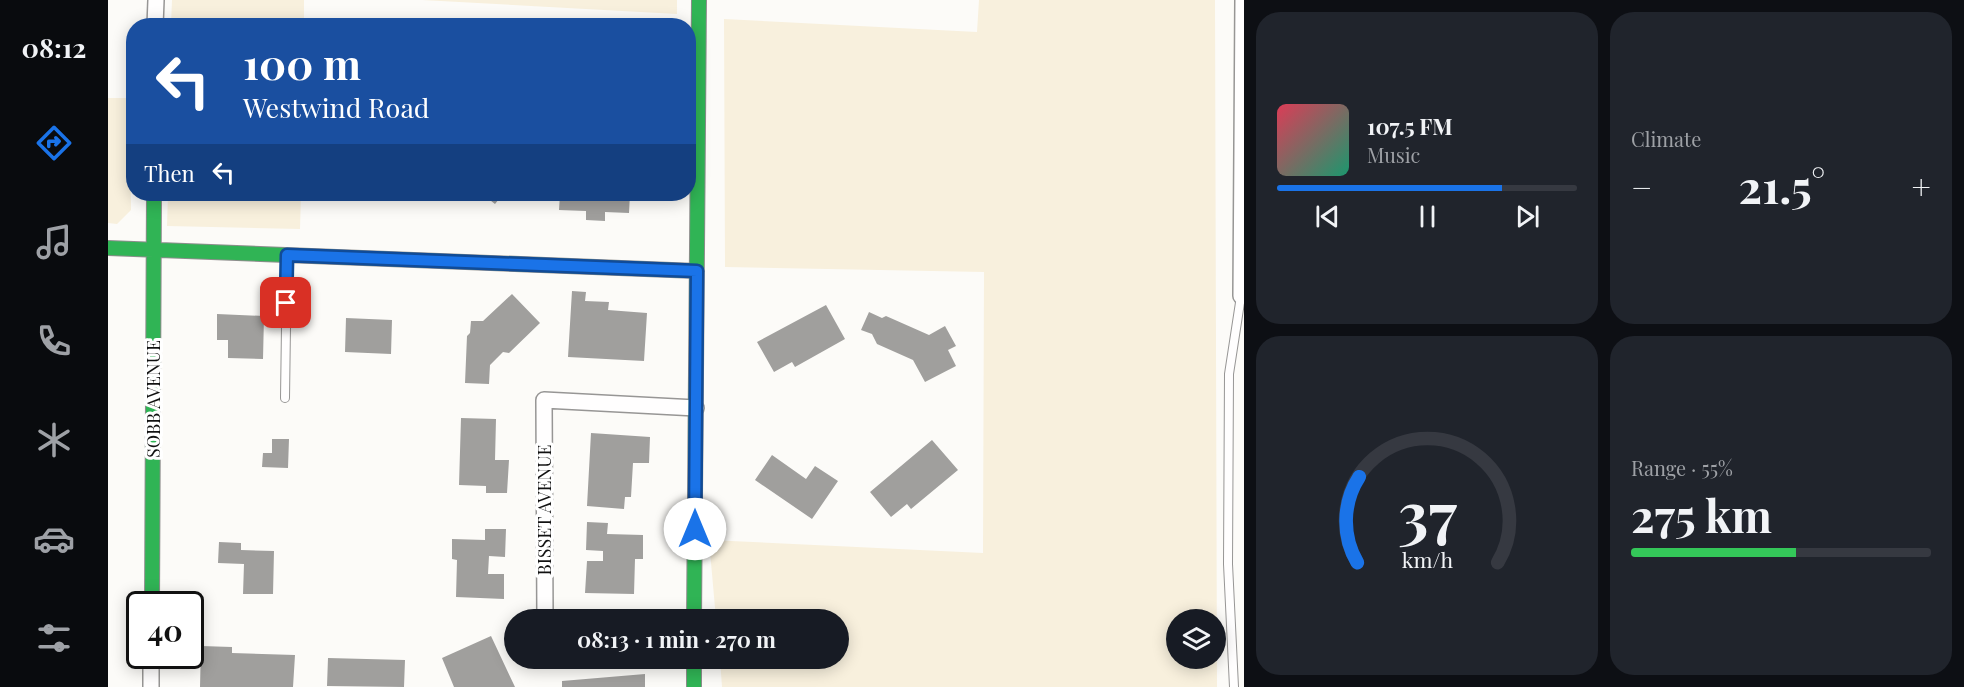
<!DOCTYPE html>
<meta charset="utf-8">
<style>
body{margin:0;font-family:"Playfair Display",serif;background:#20242c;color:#f1f3f6;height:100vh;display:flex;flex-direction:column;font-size:22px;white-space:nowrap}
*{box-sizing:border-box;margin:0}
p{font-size:20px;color:#9ea1a6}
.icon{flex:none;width:33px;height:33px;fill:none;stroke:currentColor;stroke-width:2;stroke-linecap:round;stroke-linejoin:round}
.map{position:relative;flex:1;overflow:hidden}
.details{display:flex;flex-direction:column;gap:12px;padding:12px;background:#0d0f14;width:720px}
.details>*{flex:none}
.top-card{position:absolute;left:18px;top:18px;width:570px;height:183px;border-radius:24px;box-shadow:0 3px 15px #0003;background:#1a4fa0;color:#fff;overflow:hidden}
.buttons{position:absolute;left:1058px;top:609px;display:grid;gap:12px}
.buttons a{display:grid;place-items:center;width:60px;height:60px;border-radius:50%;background:#171b24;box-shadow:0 3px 15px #0003;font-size:30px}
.speed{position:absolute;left:18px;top:591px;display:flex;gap:12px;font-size:30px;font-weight:700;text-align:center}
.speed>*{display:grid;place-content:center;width:78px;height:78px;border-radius:50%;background:#171b24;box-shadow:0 3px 15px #0003;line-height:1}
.speed .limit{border:3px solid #111;border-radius:9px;background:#fff;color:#111}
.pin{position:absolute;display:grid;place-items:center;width:51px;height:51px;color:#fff;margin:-26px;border-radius:12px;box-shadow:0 3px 9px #0006}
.me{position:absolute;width:66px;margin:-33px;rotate:0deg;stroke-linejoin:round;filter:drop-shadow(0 0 4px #0008)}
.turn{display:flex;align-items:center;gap:21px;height:126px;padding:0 18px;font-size:27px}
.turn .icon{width:78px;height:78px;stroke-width:2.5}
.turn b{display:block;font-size:42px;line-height:51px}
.then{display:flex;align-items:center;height:57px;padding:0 18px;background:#0003;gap:12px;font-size:22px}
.big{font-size:45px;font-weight:700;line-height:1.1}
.details .tile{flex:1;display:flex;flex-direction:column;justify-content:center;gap:9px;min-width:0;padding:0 21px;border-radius:24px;background:#20242c}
.details .dial{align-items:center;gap:0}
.dial svg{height:156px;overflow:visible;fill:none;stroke:#363941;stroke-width:7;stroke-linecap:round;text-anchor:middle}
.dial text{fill:#f1f3f6;stroke:none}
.song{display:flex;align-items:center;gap:18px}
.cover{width:72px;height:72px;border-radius:9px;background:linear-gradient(135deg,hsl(350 70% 55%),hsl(160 70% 35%))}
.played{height:6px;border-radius:3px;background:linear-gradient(90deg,#1a73e8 75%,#363941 75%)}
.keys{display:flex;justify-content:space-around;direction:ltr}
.heat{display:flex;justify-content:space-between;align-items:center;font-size:33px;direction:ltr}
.charge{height:9px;border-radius:4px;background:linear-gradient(90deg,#34c759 55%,#363941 0)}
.details .tiles{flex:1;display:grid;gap:12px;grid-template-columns:repeat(2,1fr)}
.trip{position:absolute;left:396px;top:609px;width:345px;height:60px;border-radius:30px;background:#171b24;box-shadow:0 3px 15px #0003;font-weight:700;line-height:60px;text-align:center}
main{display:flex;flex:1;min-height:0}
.tabs{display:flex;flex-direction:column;width:108px;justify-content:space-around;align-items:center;background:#090b0e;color:#9ea1a6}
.tabs .icon{width:42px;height:42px}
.tabs .selected{color:#1a73e8}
.tabs b{font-size:27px;color:#f1f3f6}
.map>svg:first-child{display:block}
.sand{fill:#f8f0dd;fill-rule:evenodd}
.building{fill:#a09f9d}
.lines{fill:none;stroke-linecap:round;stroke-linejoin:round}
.lane-casing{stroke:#979695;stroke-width:10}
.street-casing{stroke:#979695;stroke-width:18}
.fast-casing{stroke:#8d8d8c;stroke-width:16}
.lane{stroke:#fffefe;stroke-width:8}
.street{stroke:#fffefe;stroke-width:15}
.fast{stroke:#30b455;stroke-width:14}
.route-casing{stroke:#114b97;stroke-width:15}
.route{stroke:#1a73e8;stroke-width:10}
.labels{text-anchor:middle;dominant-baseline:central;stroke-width:6;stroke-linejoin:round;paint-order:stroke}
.street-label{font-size:18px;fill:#111;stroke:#fff}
</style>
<main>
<nav class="tabs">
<b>08:12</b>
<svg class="icon selected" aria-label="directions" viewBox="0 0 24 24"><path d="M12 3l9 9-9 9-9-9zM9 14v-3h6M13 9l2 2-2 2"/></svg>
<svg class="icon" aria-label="music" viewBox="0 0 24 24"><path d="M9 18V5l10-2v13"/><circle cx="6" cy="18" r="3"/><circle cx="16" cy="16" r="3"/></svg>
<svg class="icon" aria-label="phone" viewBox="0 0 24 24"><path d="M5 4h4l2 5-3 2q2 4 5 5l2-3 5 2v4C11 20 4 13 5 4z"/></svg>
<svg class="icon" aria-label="climate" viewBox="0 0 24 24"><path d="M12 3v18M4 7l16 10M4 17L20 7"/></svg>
<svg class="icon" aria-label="car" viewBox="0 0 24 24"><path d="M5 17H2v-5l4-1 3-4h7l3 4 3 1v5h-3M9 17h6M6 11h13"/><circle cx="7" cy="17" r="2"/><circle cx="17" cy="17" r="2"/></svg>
<svg class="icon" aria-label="filters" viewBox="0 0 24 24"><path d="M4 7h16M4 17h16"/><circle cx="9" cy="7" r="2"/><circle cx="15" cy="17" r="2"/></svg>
</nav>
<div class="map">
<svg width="1136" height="687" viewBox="0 0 1136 687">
<rect width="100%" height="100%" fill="#fcfbf8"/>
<path class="sand" d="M 64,0 L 196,0 L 196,25 L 63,25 Z
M 314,0 L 569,0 L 569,14 Z
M 871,0 L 1107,0 L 1109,687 L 614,687 L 612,659 L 730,658 L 730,620 L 608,619 L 601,540 L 875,553 L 876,272 L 617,267 L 616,19 L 869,32 ZM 1068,620 L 1107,620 L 1107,658 L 1068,658 Z
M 0,98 L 22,98 L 23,210 L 9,224 L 0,223 Z
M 60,194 L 193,194 L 192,229 L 59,226 Z"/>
<path class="building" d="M 374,194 L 395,194 L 387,204 Z
M 452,194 L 522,194 L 521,213 L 497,212 L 497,221 L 478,220 L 478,211 L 451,210 Z
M 464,291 L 478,292 L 477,301 L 501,302 L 500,310 L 539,313 L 536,361 L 460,357 Z
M 404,294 L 432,323 L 401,353 L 395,352 L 382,365 L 381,384 L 357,383 L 359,336 L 362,333 L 363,321 L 375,321 Z
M 718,305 L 737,339 L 687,367 L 684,362 L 666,372 L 649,342 Z
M 761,312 L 774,318 L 778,316 L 821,335 L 837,326 L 848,346 L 840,350 L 848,366 L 817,382 L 805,360 L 769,344 L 764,334 L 753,330 Z
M 109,314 L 156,316 L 155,359 L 120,358 L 120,340 L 109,340 Z
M 238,318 L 284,320 L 283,354 L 237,352 Z
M 353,418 L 388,419 L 387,460 L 401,460 L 399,493 L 378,493 L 378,486 L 351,485 Z
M 483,433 L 542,437 L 541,463 L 525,463 L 523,497 L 517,497 L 516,509 L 479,506 Z
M 164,439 L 181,439 L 180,468 L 154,467 L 155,453 L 164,453 Z
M 824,440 L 850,470 L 803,509 L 799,504 L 783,517 L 762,492 Z
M 664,455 L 698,479 L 707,466 L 730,481 L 704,519 L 647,480 Z
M 479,522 L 500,523 L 499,534 L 535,535 L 535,559 L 527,559 L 526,594 L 477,593 L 479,561 L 495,561 L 495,551 L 478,550 Z
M 377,529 L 398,529 L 397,557 L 381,556 L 380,574 L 396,574 L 396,599 L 348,597 L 349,560 L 344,559 L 344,539 L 377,540 Z
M 111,542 L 133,543 L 133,550 L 166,551 L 165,594 L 135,594 L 136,564 L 110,563 Z
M 383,636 L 407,687 L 346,687 L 334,658 Z
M 93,646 L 124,647 L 124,653 L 187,655 L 185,687 L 92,687 Z
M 220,658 L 297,660 L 296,687 L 219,686 Z
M 537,674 L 537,687 L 454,687 L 454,681 Z"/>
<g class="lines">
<defs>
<path id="lane" d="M 177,398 L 179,255
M 1126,687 L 1120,564 L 1121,374 L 1133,296"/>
<path id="street" d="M 1135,0 L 1133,296 L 1136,296
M 47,26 L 48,0
M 437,620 L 436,400 L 588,408
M 43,687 L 43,656"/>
<path id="fast" d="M 0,248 L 589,271
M 44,604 L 46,194
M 586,620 L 591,0
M 586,658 L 586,687"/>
</defs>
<use href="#lane" class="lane-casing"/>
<use href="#street" class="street-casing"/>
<use href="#fast" class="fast-casing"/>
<use href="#lane" class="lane"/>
<use href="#street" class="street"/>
<use href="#fast" class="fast"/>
</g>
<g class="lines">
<defs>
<path id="route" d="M 178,303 L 179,255 L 589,271 L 587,529"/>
</defs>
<use href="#route" class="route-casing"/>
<use href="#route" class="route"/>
</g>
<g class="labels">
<g class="street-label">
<text transform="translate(45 399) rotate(-90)">SOBB AVENUE</text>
<text transform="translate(436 510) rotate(-90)">BISSET AVENUE</text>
</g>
</g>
</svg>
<div class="buttons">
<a><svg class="icon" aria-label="layers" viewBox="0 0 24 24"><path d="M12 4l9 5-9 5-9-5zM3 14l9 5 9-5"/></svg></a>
</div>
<div class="speed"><div class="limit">40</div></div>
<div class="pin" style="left:178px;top:303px;background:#d93025"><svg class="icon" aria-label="arrive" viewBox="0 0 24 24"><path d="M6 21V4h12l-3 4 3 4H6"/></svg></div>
<svg class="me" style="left:587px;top:529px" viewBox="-20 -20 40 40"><circle r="19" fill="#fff"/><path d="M0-13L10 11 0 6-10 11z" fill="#1a73e8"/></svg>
<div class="trip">08:13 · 1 min · 270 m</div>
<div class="top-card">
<div class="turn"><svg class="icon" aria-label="left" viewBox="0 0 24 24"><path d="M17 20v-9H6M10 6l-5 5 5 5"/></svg><div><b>100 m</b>Westwind Road</div></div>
<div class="then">Then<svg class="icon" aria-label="left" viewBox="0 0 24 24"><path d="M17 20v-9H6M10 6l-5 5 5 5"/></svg></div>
</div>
</div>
<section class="details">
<div class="tiles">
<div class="tile">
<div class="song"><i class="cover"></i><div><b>107.5 FM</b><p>Music</p></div></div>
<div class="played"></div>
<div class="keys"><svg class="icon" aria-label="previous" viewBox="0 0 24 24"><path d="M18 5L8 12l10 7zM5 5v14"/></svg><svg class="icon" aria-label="pause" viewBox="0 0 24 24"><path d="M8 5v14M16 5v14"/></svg><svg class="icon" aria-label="next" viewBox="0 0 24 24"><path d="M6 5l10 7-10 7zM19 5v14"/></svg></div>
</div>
<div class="tile"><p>Climate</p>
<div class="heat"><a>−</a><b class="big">21.5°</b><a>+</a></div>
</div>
<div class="tile dial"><svg viewBox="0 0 100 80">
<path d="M14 69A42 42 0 1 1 86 69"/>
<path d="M14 69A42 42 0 0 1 15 25" stroke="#1a73e8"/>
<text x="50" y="56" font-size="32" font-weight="700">37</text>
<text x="50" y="72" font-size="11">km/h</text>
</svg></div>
<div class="tile"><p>Range · 55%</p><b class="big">275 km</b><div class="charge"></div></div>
</div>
</section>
</main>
